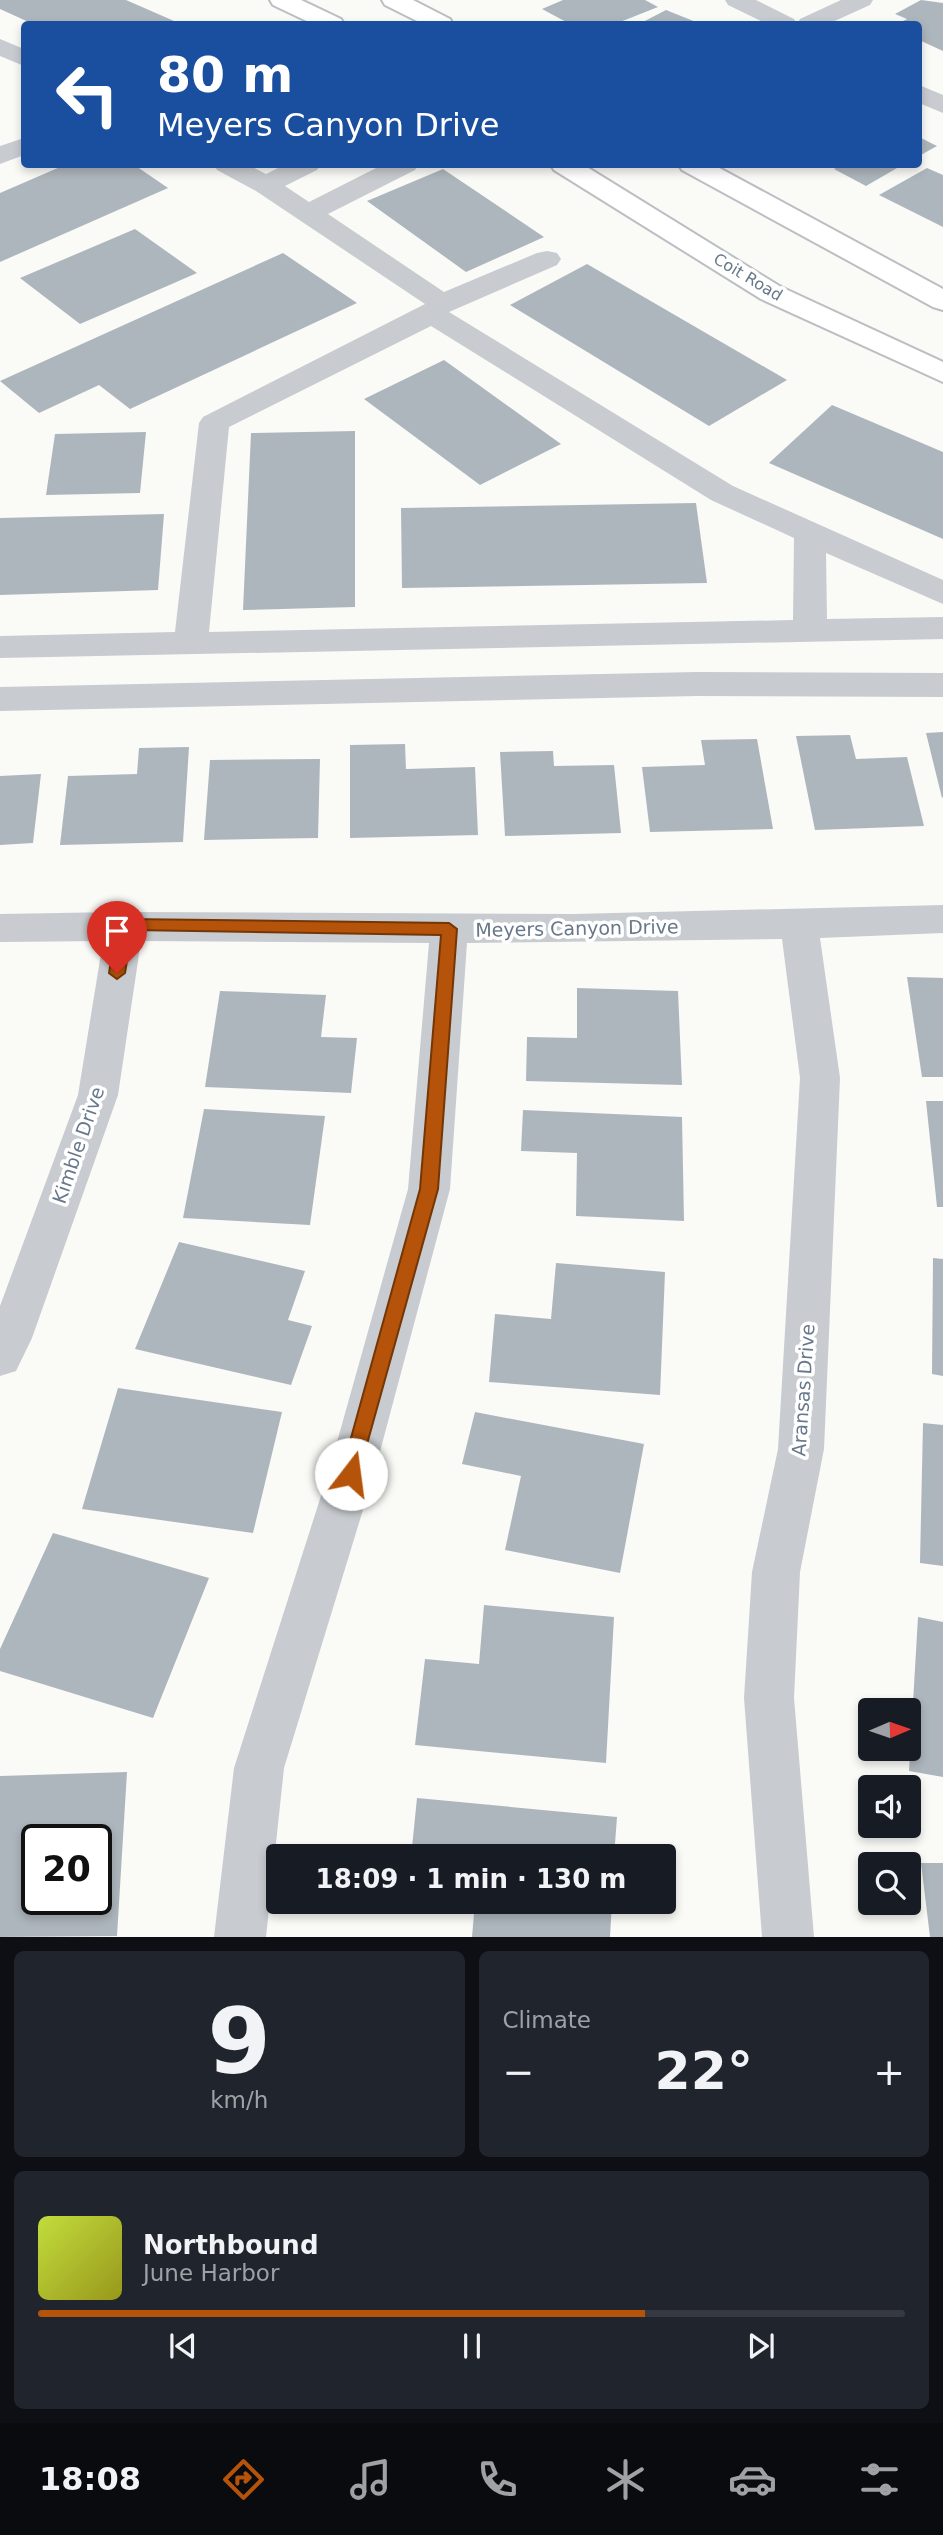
<!DOCTYPE html>
<meta charset="utf-8">
<style>
body{margin:0;font-family:"DejaVu Sans",sans-serif;background:#20242c;color:#f1f3f6;height:100vh;display:flex;flex-direction:column;font-size:26px;white-space:nowrap}
*{box-sizing:border-box;margin:0}
p{font-size:23px;color:#9ea1a6}
.icon{flex:none;width:38px;height:38px;fill:none;stroke:currentColor;stroke-width:2;stroke-linecap:round;stroke-linejoin:round}
.map{position:relative;height:1937px;overflow:hidden}
.sheet{display:flex;flex-direction:column;gap:14px;padding:14px;background:#0d0f14;flex:1}
.sheet>*{flex:none}
.hud{position:absolute;left:21px;top:21px;width:901px;height:147px;border-radius:7px;box-shadow:0 4px 10px #0003;background:#1a4fa0;color:#fff;overflow:hidden}
.needle{width:46px;rotate:88deg}
.buttons{position:absolute;left:858px;top:1698px;display:grid;gap:14px}
.buttons a{display:grid;place-items:center;width:63px;height:63px;border-radius:7px;background:#171b24;box-shadow:0 4px 10px #0003;font-size:35px}
.speed{position:absolute;left:21px;top:1824px;display:flex;gap:14px;font-size:35px;font-weight:700;text-align:center}
.speed>*{display:grid;place-content:center;width:91px;height:91px;border-radius:50%;background:#171b24;box-shadow:0 4px 10px #0003;line-height:1}
.speed .limit{border:4px solid #111;border-radius:10px;background:#fff;color:#111}
.pin{position:absolute;display:grid;place-items:center;width:60px;height:60px;color:#fff;margin:-72px -30px;border-radius:50% 50% 50% 0;rotate:-45deg;box-shadow:0 0 7px #0007}
.pin .icon{rotate:45deg}
.me{position:absolute;width:77px;margin:-38px;rotate:15deg;stroke-linejoin:round;filter:drop-shadow(0 0 5px #0008)}
.turn{display:flex;align-items:center;gap:24px;height:147px;padding:0 21px;font-size:32px}
.turn .icon{width:91px;height:91px;stroke-width:2.5}
.turn b{display:block;font-size:49px;line-height:60px}
.big{font-size:52px;font-weight:800;line-height:1.1}
.sheet .tile{flex:1;display:flex;flex-direction:column;justify-content:center;gap:10px;min-width:0;padding:0 24px;border-radius:10px;background:#20242c}
.sheet .dial{align-items:center;gap:0}
.dial b{font-size:91px;line-height:1}
.song{display:flex;align-items:center;gap:21px}
.cover{width:84px;height:84px;border-radius:10px;background:linear-gradient(135deg,hsl(70 70% 55%),hsl(60 70% 35%))}
.played{height:7px;border-radius:4px;background:linear-gradient(90deg,#b45309 70%,#363941 70%)}
.keys{display:flex;justify-content:space-around;direction:ltr}
.heat{display:flex;justify-content:space-between;align-items:center;font-size:38px;direction:ltr}
.sheet .tiles{flex:1;display:grid;gap:14px;grid-template-columns:1fr 1fr}
.tile:last-child{grid-column:span 2}
.trip{position:absolute;left:266px;top:1844px;width:410px;height:70px;border-radius:7px;background:#171b24;box-shadow:0 4px 10px #0003;font-weight:800;line-height:70px;text-align:center}
.dock{display:flex;height:112px;justify-content:space-around;align-items:center;background:#090b0e;color:#9ea1a6}
.dock .icon{width:49px;height:49px}
.dock .active{color:#b45309}
.dock b{font-size:32px;color:#f1f3f6}
.map>svg:first-child{display:block}
.building{fill:#aeb6bd;fill-rule:evenodd}
.lines{fill:none;stroke-linecap:round;stroke-linejoin:round}
.major-casing{stroke:#bbbfc3;stroke-width:4}
.minor{fill:#c8cbcf;fill-rule:evenodd}
.major{fill:#fff;fill-rule:evenodd}
.route{fill:#b45309;stroke:#753606;stroke-width:2}
.labels{text-anchor:middle;dominant-baseline:central;stroke-width:7;stroke-linejoin:round;paint-order:stroke}
.far-street-label{font-size:16px;fill:#67788a;stroke:#fff}
.street-label{font-size:19px;fill:#67788a;stroke:#fff}
</style>
<div class="map">
<svg width="943" height="1937" viewBox="0 0 943 1937">
<rect width="100%" height="100%" fill="#fafaf7"/>
<path class="building" d="M 0,0 L 126,0 L 181,24 L 33,24 L 0,9 Z
M 563,0 L 645,0 L 658,7 L 615,24 L 570,24 L 542,9 Z
M 921,0 L 943,3 L 943,51 L 919,40 L 919,24 L 897,24 L 907,19 L 895,14 Z
M 666,10 L 701,24 L 639,24 Z
M 919,137 L 937,146 L 919,156 Z
M 67,164 L 133,164 L 168,188 L 0,262 L 0,193 Z
M 843,164 L 904,164 L 866,186 L 834,169 Z
M 927,168 L 943,175 L 943,227 L 879,195 Z
M 443,169 L 544,237 L 466,272 L 367,201 Z
M 135,229 L 197,273 L 80,324 L 20,278 Z
M 283,253 L 357,303 L 130,409 L 99,385 L 39,413 L 0,381 Z
M 587,264 L 787,380 L 709,426 L 510,305 Z
M 444,360 L 561,444 L 480,485 L 364,399 Z
M 832,405 L 943,452 L 943,539 L 769,463 Z
M 355,431 L 355,607 L 243,610 L 251,433 Z
M 146,432 L 140,493 L 46,495 L 55,434 Z
M 696,503 L 707,583 L 402,588 L 401,508 Z
M 164,514 L 158,590 L 0,595 L 0,518 Z
M 943,732 L 943,797 L 942,798 L 926,733 Z
M 850,735 L 856,759 L 907,757 L 924,826 L 815,830 L 796,736 Z
M 757,739 L 773,829 L 650,832 L 642,767 L 705,765 L 701,740 Z
M 405,744 L 406,769 L 475,767 L 478,835 L 350,838 L 350,745 Z
M 189,747 L 183,842 L 60,845 L 68,776 L 137,774 L 139,748 Z
M 553,751 L 554,766 L 614,765 L 621,833 L 505,836 L 500,752 Z
M 320,759 L 318,838 L 204,840 L 210,760 Z
M 41,774 L 33,843 L 0,845 L 0,776 Z
M 907,977 L 943,978 L 943,1077 L 922,1077 Z
M 577,988 L 678,991 L 682,1085 L 526,1081 L 527,1037 L 577,1038 Z
M 220,991 L 326,995 L 321,1037 L 357,1038 L 351,1093 L 205,1087 Z
M 926,1101 L 943,1101 L 943,1207 L 937,1207 Z
M 204,1109 L 325,1116 L 310,1225 L 183,1218 Z
M 523,1110 L 682,1117 L 684,1221 L 576,1216 L 577,1153 L 521,1151 Z
M 179,1242 L 305,1271 L 288,1320 L 312,1326 L 291,1385 L 135,1349 Z
M 933,1258 L 943,1259 L 943,1376 L 932,1374 Z
M 556,1263 L 665,1272 L 660,1395 L 489,1382 L 495,1314 L 551,1319 Z
M 118,1388 L 282,1412 L 253,1533 L 82,1509 Z
M 475,1412 L 644,1444 L 620,1573 L 505,1550 L 521,1476 L 462,1464 Z
M 923,1423 L 943,1425 L 943,1566 L 920,1563 Z
M 53,1533 L 209,1578 L 153,1718 L 0,1671 L 0,1649 Z
M 484,1605 L 614,1617 L 606,1763 L 415,1745 L 425,1659 L 479,1664 Z
M 918,1617 L 943,1622 L 943,1777 L 909,1771 Z
M 127,1772 L 117,1936 L 0,1937 L 0,1776 ZM 37,1839 L 96,1839 L 96,1899 L 37,1899 Z
M 417,1798 L 617,1817 L 614,1857 L 411,1857 Z
M 921,1863 L 943,1863 L 943,1937 L 930,1937 Z
M 475,1902 L 612,1902 L 610,1937 L 472,1937 Z"/>
<g class="lines">
<defs>
<path id="major" d="M 270,0 L 301,0 L 341,19 L 344,24 L 313,24 L 273,5 Z
M 382,0 L 413,0 L 450,19 L 453,24 L 423,24 L 385,5 Z
M 550,164 L 582,164 L 781,287 L 943,362 L 943,382 L 761,299 L 554,170 Z
M 678,164 L 712,164 L 943,289 L 943,310 L 933,307 L 682,170 Z"/>
</defs>
<use href="#major" class="major-casing"/>
<path class="minor" d="M 725,0 L 756,0 L 794,19 L 797,24 L 800,19 L 841,0 L 873,0 L 870,5 L 828,24 L 767,24 L 728,5 Z
M 0,39 L 24,49 L 24,66 L 0,56 Z
M 919,85 L 943,95 L 943,113 L 919,103 Z
M 24,138 L 24,155 L 0,164 L 0,146 Z
M 213,164 L 247,164 L 266,174 L 286,164 L 321,164 L 317,170 L 285,186 L 309,202 L 384,164 L 419,164 L 415,170 L 328,214 L 444,292 L 537,253 L 547,251 L 557,253 L 561,259 L 557,265 L 449,312 L 733,486 L 943,580 L 943,604 L 826,553 L 827,619 L 943,617 L 943,639 L 0,658 L 0,636 L 175,632 L 199,423 L 203,417 L 425,304 L 256,191 L 217,170 ZM 431,326 L 711,500 L 794,538 L 793,620 L 209,632 L 229,427 Z
M 697,672 L 943,673 L 943,697 L 697,696 L 0,711 L 0,687 Z
M 943,905 L 943,933 L 820,938 L 840,1078 L 824,1449 L 800,1572 L 794,1698 L 814,1937 L 762,1937 L 744,1698 L 752,1572 L 778,1449 L 800,1078 L 782,939 L 467,943 L 450,1189 L 374,1474 L 284,1768 L 266,1937 L 214,1937 L 234,1768 L 328,1474 L 408,1189 L 429,943 L 141,941 L 118,1095 L 32,1338 L 16,1371 L 0,1376 L 0,1306 L 78,1095 L 103,941 L 0,942 L 0,914 L 117,912 L 125,910 L 133,912 L 574,914 Z"/>
<use href="#major" class="major"/>
</g>
<path class="route" d="M 125,919 L 449,923 L 457,929 L 438,1189 L 357,1480 L 351,1482 L 344,1480 L 341,1474 L 420,1189 L 441,935 L 132,930 L 125,973 L 117,979 L 109,973 L 117,924 Z"/>
<g class="labels">
<g class="far-street-label">
<text transform="translate(748 277) rotate(31)">Coit Road</text>
</g>
<g class="street-label">
<text transform="translate(577 928) rotate(-1)">Meyers Canyon Drive</text>
<text transform="translate(78 1145) rotate(-71)">Kimble Drive</text>
<text transform="translate(803 1390) rotate(-86)">Aransas Drive</text>
</g>
</g>
</svg>
<div class="buttons">
<a><svg class="needle" viewBox="-14 -14 28 28"><path d="M0-13l5 13h-10z" fill="#e53935"/><path d="M0 13l5-13h-10z" fill="#9ea1a6"/></svg></a>
<a><svg class="icon" aria-label="sound" viewBox="0 0 24 24"><path d="M4 9h4l5-4v14l-5-4H4zM17 9q2 3 0 6"/></svg></a>
<a><svg class="icon" aria-label="search" viewBox="0 0 24 24"><circle cx="10" cy="10" r="6"/><path d="M15 15l6 6"/></svg></a>
</div>
<div class="speed"><div class="limit">20</div></div>
<div class="pin" style="left:117px;top:973px;background:#d93025"><svg class="icon" aria-label="arrive" viewBox="0 0 24 24"><path d="M6 21V4h12l-3 4 3 4H6"/></svg></div>
<svg class="me" style="left:351px;top:1474px" viewBox="-20 -20 40 40"><circle r="19" fill="#fff"/><path d="M0-13L10 11 0 6-10 11z" fill="#b45309"/></svg>
<div class="trip">18:09 · 1 min · 130 m</div>
<div class="hud">
<div class="turn"><svg class="icon" aria-label="left" viewBox="0 0 24 24"><path d="M17 20v-9H6M10 6l-5 5 5 5"/></svg><div><b>80 m</b>Meyers Canyon Drive</div></div>
</div>
</div>
<section class="sheet">
<div class="tiles">
<div class="tile dial"><b>9</b><p>km/h</p></div>
<div class="tile"><p>Climate</p>
<div class="heat"><a>−</a><b class="big">22°</b><a>+</a></div>
</div>
<div class="tile">
<div class="song"><i class="cover"></i><div><b>Northbound</b><p>June Harbor</p></div></div>
<div class="played"></div>
<div class="keys"><svg class="icon" aria-label="previous" viewBox="0 0 24 24"><path d="M18 5L8 12l10 7zM5 5v14"/></svg><svg class="icon" aria-label="pause" viewBox="0 0 24 24"><path d="M8 5v14M16 5v14"/></svg><svg class="icon" aria-label="next" viewBox="0 0 24 24"><path d="M6 5l10 7-10 7zM19 5v14"/></svg></div>
</div>
</div>
</section>
<nav class="dock">
<b>18:08</b>
<svg class="icon active" aria-label="directions" viewBox="0 0 24 24"><path d="M12 3l9 9-9 9-9-9zM9 14v-3h6M13 9l2 2-2 2"/></svg>
<svg class="icon" aria-label="music" viewBox="0 0 24 24"><path d="M9 18V5l10-2v13"/><circle cx="6" cy="18" r="3"/><circle cx="16" cy="16" r="3"/></svg>
<svg class="icon" aria-label="phone" viewBox="0 0 24 24"><path d="M5 4h4l2 5-3 2q2 4 5 5l2-3 5 2v4C11 20 4 13 5 4z"/></svg>
<svg class="icon" aria-label="climate" viewBox="0 0 24 24"><path d="M12 3v18M4 7l16 10M4 17L20 7"/></svg>
<svg class="icon" aria-label="car" viewBox="0 0 24 24"><path d="M5 17H2v-5l4-1 3-4h7l3 4 3 1v5h-3M9 17h6M6 11h13"/><circle cx="7" cy="17" r="2"/><circle cx="17" cy="17" r="2"/></svg>
<svg class="icon" aria-label="filters" viewBox="0 0 24 24"><path d="M4 7h16M4 17h16"/><circle cx="9" cy="7" r="2"/><circle cx="15" cy="17" r="2"/></svg>
</nav>
